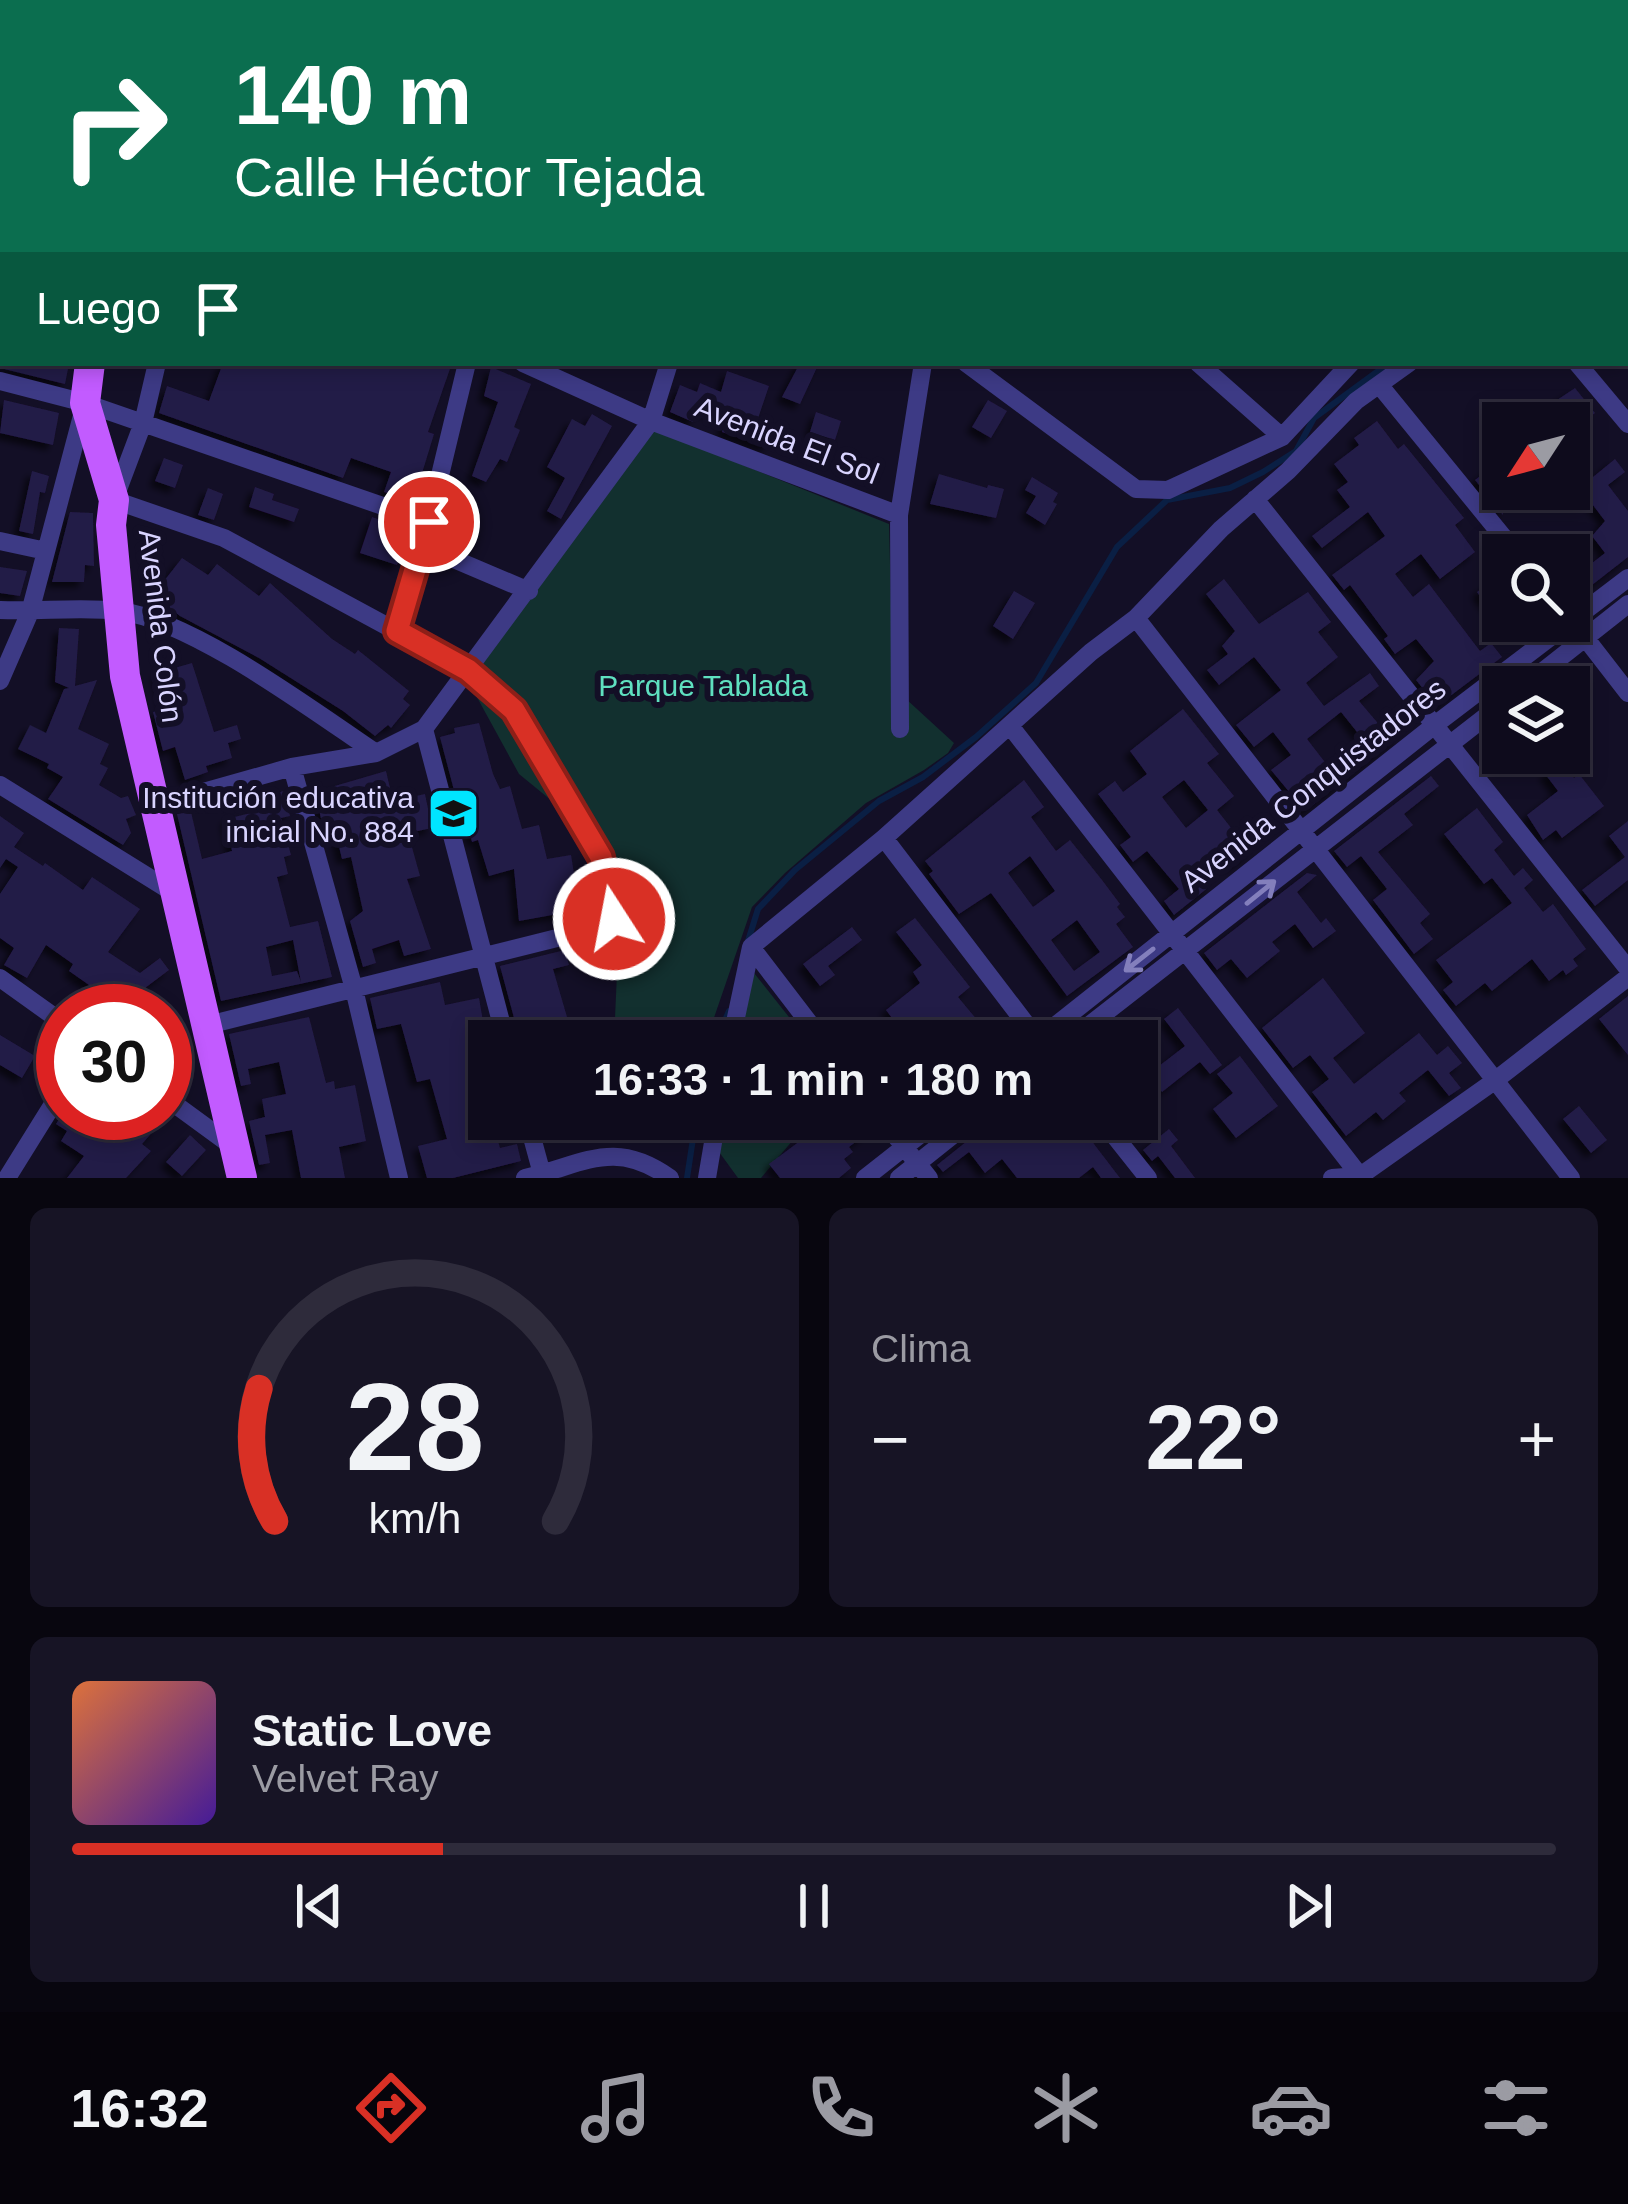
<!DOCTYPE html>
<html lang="es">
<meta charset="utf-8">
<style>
body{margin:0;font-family:Arial,sans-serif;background:#171425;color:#f1f3f6;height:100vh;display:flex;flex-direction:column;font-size:45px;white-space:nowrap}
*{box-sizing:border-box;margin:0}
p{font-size:39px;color:#9b9ba3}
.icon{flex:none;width:66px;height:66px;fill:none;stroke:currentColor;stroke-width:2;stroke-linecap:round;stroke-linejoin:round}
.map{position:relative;height:1178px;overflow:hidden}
.side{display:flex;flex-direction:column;gap:30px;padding:30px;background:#08060f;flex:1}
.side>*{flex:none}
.hud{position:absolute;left:0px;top:0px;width:1629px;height:366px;box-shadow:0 6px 18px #0003,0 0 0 3px #2e2b3b;background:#0b6e4f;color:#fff;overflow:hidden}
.needle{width:78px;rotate:234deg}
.tools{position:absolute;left:1482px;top:402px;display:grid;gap:24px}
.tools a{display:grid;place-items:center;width:108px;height:108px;border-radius:0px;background:#0e0b1c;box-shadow:0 6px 18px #0003,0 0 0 3px #2e2b3b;font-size:60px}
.speed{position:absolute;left:36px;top:984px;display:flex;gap:24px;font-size:60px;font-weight:700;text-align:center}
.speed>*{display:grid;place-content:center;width:156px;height:156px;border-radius:50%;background:#0e0b1c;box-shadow:0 6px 18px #0003,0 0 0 3px #2e2b3b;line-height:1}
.speed .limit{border:18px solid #d22;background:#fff;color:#111}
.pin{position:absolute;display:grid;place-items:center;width:102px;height:102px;color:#fff;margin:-51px;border:6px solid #fff;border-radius:50%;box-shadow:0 3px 12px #0007}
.me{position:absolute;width:132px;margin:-66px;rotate:349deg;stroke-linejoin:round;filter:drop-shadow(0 0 9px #0008)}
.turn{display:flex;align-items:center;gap:42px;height:252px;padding:0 36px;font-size:54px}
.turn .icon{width:156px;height:156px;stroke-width:2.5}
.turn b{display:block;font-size:84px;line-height:102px}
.then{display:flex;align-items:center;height:114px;padding:0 36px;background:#0003;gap:24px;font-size:45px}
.big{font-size:90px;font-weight:700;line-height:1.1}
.side .widget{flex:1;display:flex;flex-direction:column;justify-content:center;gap:18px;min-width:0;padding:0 42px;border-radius:18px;background:#171425}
.side .dial{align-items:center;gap:0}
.dial svg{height:312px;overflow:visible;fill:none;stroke:#2e2b3b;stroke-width:7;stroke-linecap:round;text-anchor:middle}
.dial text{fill:#f1f3f6;stroke:none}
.song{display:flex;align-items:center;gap:36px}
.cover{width:144px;height:144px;border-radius:18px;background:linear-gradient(135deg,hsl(20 70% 55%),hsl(260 70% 35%))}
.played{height:12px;border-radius:6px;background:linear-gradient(90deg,#d93025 25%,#2e2b3b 25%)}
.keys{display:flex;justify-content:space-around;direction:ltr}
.heat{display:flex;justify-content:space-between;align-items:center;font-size:66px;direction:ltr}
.side .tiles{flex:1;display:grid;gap:30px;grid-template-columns:1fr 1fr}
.widget:last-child{grid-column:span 2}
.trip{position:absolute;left:468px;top:1020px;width:690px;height:120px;border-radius:0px;background:#0e0b1c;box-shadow:0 6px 18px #0003,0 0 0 3px #2e2b3b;font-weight:700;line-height:120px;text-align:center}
.menu{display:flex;height:192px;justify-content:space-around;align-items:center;background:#06040b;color:#9b9ba3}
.menu .icon{width:84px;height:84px}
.menu .current{color:#d93025}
.menu b{font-size:54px;color:#f1f3f6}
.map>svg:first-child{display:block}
.green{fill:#12302f}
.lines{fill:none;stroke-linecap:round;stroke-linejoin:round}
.stream{stroke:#0a1f44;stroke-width:6}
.building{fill:#241b47;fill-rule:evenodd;filter:url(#shadow)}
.street{stroke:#3d3a85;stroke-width:18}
.primary{stroke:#c25bff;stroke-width:30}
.oneway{stroke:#837fbc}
.route-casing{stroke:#8d1f18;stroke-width:30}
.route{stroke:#d93025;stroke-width:21}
.labels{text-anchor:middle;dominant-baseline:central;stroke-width:12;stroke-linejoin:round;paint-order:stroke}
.street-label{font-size:30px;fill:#d9d4ff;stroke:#130f26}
.park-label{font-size:30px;fill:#5fe0c0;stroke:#130f26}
.poi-label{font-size:30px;fill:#d9d4ff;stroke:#130f26;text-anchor:end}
</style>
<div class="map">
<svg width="1628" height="1178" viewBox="0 0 1628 1178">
<defs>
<filter id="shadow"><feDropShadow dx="-5.5" dy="5.5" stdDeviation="3" flood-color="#0009"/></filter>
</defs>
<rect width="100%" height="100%" fill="#130f26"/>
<path class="green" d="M 654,429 L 889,524 L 893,687 L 954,743 L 948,753 L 924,770 L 866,803 L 785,873 L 752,907 L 706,1041 L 614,1041 L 617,973 L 629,944 L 608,864 L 578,840 L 552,801 L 519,774 L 473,690 L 466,666 Z
M 754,973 L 808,1041 L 728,1041 Z
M 713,1119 L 799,1119 L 804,1127 L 761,1178 L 738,1178 L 714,1145 Z"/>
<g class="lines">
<path class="stream" d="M 1442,3 L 1442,0
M 748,941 L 758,909 L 795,870 L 879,801 L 923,777 L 976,737 L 1036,683 L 1117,547 L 1167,500 L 1230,488 L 1263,472 L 1296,451 L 1314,418 L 1389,363
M 716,1041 L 729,1011
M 687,1178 L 696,1119"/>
</g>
<path class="building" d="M 0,363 L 40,363 L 68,369 L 65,384 L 0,368 Z
M 223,363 L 452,363 L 428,432 L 434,434 L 419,483 L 405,478 L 399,497 L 384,492 L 391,472 L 351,458 L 343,478 L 159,413 L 167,386 L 209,401 Z
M 800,363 L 819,363 L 800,404 L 782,397 Z
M 491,367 L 531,384 L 514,427 L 520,430 L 507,462 L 500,459 L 486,482 L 472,476 L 498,402 L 484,396 Z
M 727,371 L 769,386 L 755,427 L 772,432 L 767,447 L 722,432 L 726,418 L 698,408 L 693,422 L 670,412 L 680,385 L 697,392 L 700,383 L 721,392 Z
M 1575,388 L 1595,413 L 1569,433 L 1569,423 L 1547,423 L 1539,412 Z
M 4,400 L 59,413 L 53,445 L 0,433 Z
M 988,400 L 1007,411 L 991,438 L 972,427 Z
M 816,412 L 841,421 L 835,440 L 810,432 Z
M 592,414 L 612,426 L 561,519 L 547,511 L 565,478 L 547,467 L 572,419 L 585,426 Z
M 1377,421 L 1398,449 L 1404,444 L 1464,518 L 1455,525 L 1475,552 L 1440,579 L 1421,554 L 1395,574 L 1413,597 L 1429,584 L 1480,651 L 1491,643 L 1502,657 L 1437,706 L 1416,680 L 1434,661 L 1416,639 L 1395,654 L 1384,639 L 1388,636 L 1350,585 L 1344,590 L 1332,575 L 1385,536 L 1368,512 L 1322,548 L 1312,536 L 1350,507 L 1337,490 L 1348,482 L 1334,464 L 1359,445 L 1354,438 Z
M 1569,446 L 1593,477 L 1615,459 L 1625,472 L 1608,485 L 1628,511 L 1628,557 L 1569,603 L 1569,581 L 1605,553 L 1592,536 L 1605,521 L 1577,484 L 1569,490 Z
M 164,458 L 183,465 L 175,488 L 155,481 Z
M 1503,458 L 1503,515 L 1475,480 Z
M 32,471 L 49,476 L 45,493 L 40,492 L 33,534 L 19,531 Z
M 939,474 L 987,488 L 988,485 L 1004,489 L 996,518 L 930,504 Z
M 1032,477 L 1058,493 L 1053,502 L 1057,504 L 1045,525 L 1026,513 L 1036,496 L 1025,490 Z
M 255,487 L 274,494 L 272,500 L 299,509 L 294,522 L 249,507 Z
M 208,488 L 223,494 L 214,520 L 198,515 Z
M 70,512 L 93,513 L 94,566 L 85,565 L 84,582 L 52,582 Z
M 372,517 L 411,530 L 397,565 L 360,553 Z
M 182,558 L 208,575 L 217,564 L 259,596 L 270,583 L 332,639 L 355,654 L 358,650 L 409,691 L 403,699 L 410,705 L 391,728 L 388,725 L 375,736 L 343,711 L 259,658 L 180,616 L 153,595 Z
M 0,567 L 27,571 L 20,596 L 0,593 Z
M 1503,573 L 1503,596 L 1488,607 L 1477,592 Z
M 1224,579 L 1259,624 L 1308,592 L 1331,622 L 1318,632 L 1338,657 L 1306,683 L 1324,706 L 1370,673 L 1379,686 L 1359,701 L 1382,728 L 1388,724 L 1398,737 L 1305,811 L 1271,770 L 1291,755 L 1273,732 L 1254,747 L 1236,725 L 1281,690 L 1254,657 L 1219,685 L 1207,670 L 1228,654 L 1222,646 L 1235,631 L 1206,594 ZM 1341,712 L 1365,742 L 1331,770 L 1307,739 Z
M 1014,591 L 1035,603 L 1013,639 L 993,626 Z
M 59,628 L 79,629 L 75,686 L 97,680 L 78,729 L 109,744 L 100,764 L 108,768 L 99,785 L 121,798 L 128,796 L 136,815 L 126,819 L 131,833 L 123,845 L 48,799 L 63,777 L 47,768 L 49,764 L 18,749 L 30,725 L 46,733 L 64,689 L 69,688 L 55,682 Z
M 192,663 L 214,732 L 237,725 L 241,739 L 228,743 L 232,758 L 206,766 L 208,772 L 185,780 L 175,747 L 163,751 L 153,712 L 166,709 L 157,673 Z
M 1183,709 L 1219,754 L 1207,763 L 1234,796 L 1217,810 L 1250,852 L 1232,866 L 1218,850 L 1196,868 L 1210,886 L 1174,915 L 1164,901 L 1179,889 L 1147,851 L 1133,862 L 1120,845 L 1131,837 L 1098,794 L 1115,781 L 1123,792 L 1147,774 L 1130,751 ZM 1184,780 L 1208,810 L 1186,828 L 1162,797 Z
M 479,723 L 493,774 L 500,789 L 510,786 L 522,829 L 539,825 L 547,859 L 571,855 L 580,910 L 519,921 L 514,869 L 489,876 L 478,840 L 472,842 L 468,826 L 472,825 L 462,793 L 455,794 L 440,737 L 455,733 L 454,728 Z
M 1560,761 L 1574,778 L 1579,774 L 1604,806 L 1562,838 L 1556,830 L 1543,840 L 1527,815 L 1558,791 L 1545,774 Z
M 386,771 L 393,801 L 425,794 L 432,828 L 408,833 L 420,876 L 407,879 L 431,949 L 404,956 L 399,940 L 372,949 L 376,963 L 363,967 L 350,921 L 363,911 L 351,857 L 342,859 L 335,830 L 324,832 L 318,805 L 324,804 L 321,790 Z
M 1431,776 L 1439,786 L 1404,814 L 1413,825 L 1378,852 L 1430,914 L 1420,923 L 1433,939 L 1414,954 L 1373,900 L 1387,889 L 1361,856 L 1347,867 L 1334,851 Z
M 1024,780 L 1044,807 L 1031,817 L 1056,851 L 1070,840 L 1102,880 L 1120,904 L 1117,907 L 1125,917 L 1116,924 L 1133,947 L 1067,996 L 991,893 L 959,914 L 929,874 L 933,871 L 925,861 ZM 1030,856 L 1055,891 L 1033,907 L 1008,873 ZM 1077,920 L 1100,952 L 1074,971 L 1051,940 Z
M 284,791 L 290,816 L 281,818 L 291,855 L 284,857 L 288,874 L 277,877 L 290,927 L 318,921 L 332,977 L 221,1001 L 177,814 L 191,812 L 202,859 L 232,851 L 226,819 L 272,808 L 268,795 ZM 293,940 L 301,982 L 297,971 L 272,976 L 266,947 Z
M 1477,808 L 1503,842 L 1494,850 L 1514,876 L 1523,868 L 1533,880 L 1524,888 L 1543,912 L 1553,904 L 1586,949 L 1573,959 L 1578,966 L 1566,975 L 1563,970 L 1549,981 L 1532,959 L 1492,991 L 1485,983 L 1456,1006 L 1443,990 L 1453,982 L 1436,960 L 1512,903 L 1492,878 L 1484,884 L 1444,834 Z
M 0,816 L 24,833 L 14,847 L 43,866 L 45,863 L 83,890 L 92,877 L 140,909 L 108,952 L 140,973 L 160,958 L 169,970 L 137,994 L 159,1011 L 85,1011 L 99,992 L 69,971 L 73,964 L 46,945 L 27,978 L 4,965 L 14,948 L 0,938 L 0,894 L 18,867 L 6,859 L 0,868 Z
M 1628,821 L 1628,880 L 1595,906 L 1582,890 L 1625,857 L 1609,836 Z
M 1307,873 L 1317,875 L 1297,892 L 1321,923 L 1326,918 L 1336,931 L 1313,948 L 1295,924 L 1272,942 L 1280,951 L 1247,978 L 1231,959 L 1217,970 L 1204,953 Z
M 915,918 L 970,987 L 958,997 L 983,1027 L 994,1018 L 1012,1041 L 951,1041 L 933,1019 L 907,1038 L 886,1010 L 920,983 L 913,972 L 922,965 L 896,932 Z
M 852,927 L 862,940 L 828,966 L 835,975 L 820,986 L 803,964 Z
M 565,950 L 569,965 L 553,969 L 574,1041 L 527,1041 L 524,1028 L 517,1029 L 500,966 Z
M 1323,978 L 1365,1033 L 1333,1058 L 1354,1084 L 1419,1033 L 1437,1055 L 1448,1046 L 1462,1063 L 1449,1073 L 1461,1088 L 1449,1096 L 1428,1070 L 1399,1093 L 1406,1101 L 1383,1120 L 1376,1112 L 1346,1136 L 1312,1092 L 1329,1079 L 1310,1055 L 1293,1068 L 1262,1028 Z
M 440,982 L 445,1005 L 479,998 L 483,1021 L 472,1023 L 479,1055 L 489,1053 L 489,1140 L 497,1138 L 500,1148 L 517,1144 L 521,1161 L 453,1178 L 427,1178 L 418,1146 L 447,1139 L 430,1079 L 417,1082 L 401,1024 L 377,1029 L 370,998 Z
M 1628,996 L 1628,1055 L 1599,1019 Z
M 1178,1008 L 1222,1065 L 1210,1074 L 1200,1062 L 1162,1092 L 1152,1077 L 1137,1089 L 1137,1058 L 1147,1050 L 1159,1066 L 1185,1046 L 1164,1019 Z
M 309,1017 L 326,1083 L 334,1081 L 335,1089 L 355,1085 L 366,1141 L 339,1147 L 345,1178 L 301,1178 L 292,1130 L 265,1135 L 270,1163 L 259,1165 L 249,1121 L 265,1117 L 262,1099 L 286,1094 L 279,1062 L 248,1069 L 251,1084 L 241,1086 L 229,1034 Z
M 0,1035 L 35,1056 L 22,1078 L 0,1065 Z
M 1240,1056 L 1278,1106 L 1236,1138 L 1213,1109 L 1233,1093 L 1217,1074 Z
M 1579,1106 L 1607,1140 L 1591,1153 L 1563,1119 Z
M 63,1113 L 139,1113 L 156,1128 L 142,1144 L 151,1151 L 126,1178 L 67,1178 L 84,1156 L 61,1141 L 67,1131 L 56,1124 Z
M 821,1119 L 855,1119 L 866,1134 L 849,1147 L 853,1152 L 844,1159 L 851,1168 L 839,1178 L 780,1178 L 769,1164 L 808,1135 L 805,1131 Z
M 986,1119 L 1043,1119 L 1061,1142 L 1081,1127 L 1120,1178 L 1101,1178 L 1093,1167 L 1079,1178 L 1017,1178 L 1002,1159 L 985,1173 L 969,1152 L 943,1172 L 937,1165 L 981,1130 Z
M 1169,1129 L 1178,1140 L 1171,1146 L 1195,1178 L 1175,1178 L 1158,1156 L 1152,1161 L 1143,1150 Z
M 190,1135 L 206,1150 L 182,1176 L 166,1162 Z"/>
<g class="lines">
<path class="street" d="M 1183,0 L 1186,3
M 250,3 L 251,0
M 536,3 L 537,0
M 752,3 L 753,0
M 1014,3 L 1015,0
M 1581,3 L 1586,0
M 0,173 L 3,174
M 157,363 L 143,423 L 114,500 L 224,538 L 468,670 L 514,709 L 601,857 L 615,911 L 609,925 L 204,1026
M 523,363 L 651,421 L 899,515
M 966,363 L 1136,489 L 1168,490 L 1282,437 L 1351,363
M 1198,363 L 1282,437
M 1577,363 L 1628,424
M 0,381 L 85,403 L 429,522
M 1381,387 L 1518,555
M 1255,499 L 1628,969
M 0,541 L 46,551
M 423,546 L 529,591
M 0,610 C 39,612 81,606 120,611 C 193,621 312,710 376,753
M 1136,618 L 1571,1178
M 397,631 L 423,546 L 467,363
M 1580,631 L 1628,693
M 0,681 L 30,612 L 84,408
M 1523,687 L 1628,604
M 1011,727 L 1360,1176
M 424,729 L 506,1041
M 900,729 L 899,515 L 923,363
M 292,767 L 354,989 L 399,1178
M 0,785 L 174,893
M 154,806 L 292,767 L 376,753 L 424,729 L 651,421 L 669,363
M 884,838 L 1091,652 L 1136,618 L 1221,529 L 1288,471 L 1356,401 L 1409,363
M 751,947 L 823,1041
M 0,978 L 63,1023
M 731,1041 L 751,947 L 884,838 L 1039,1041
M 1036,1041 L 1436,724 L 1628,578
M 1069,1041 L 1503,703
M 165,1097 L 232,1146
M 527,1119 L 542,1174
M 882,1119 L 929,1178
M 1101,1119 L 1148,1178
M 7,1178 L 63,1088
M 525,1178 C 585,1164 614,1138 670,1178
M 707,1178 L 717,1119
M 865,1178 L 940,1119
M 899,1178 L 973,1119
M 1332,1178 L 1360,1176 L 1493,1082 L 1628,977"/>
<path class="primary" d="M 131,3 L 131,0
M 90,363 L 85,403 L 114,500 L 111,525 L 125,676 L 242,1178"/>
</g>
<defs><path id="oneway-shaft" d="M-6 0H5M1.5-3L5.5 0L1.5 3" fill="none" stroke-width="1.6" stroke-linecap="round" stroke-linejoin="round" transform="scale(3)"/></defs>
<g class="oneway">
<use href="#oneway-shaft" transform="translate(1261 892) rotate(-39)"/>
<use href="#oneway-shaft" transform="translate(1139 960) rotate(142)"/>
</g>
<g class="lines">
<defs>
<path id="route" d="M 429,522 L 397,631 L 468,670 L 514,710 L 601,857 L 614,919"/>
</defs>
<use href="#route" class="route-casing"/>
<use href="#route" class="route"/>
</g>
<defs>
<symbol id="school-square" viewBox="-11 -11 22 22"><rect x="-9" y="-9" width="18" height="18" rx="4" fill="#00e5ff" stroke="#130f26"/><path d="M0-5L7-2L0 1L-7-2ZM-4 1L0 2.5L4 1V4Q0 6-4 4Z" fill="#111"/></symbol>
</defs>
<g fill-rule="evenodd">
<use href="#school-square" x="424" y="784" width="59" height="59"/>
</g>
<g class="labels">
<g class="street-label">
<text transform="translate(787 440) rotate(21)">Avenida El Sol</text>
<text transform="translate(161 626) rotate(83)">Avenida Colón</text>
<text transform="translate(1313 785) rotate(-38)">Avenida Conquistadores</text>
</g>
<g class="park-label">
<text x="703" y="685">Parque Tablada</text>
</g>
<g class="poi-label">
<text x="414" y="797">Institución educativa<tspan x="414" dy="34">inicial No. 884</tspan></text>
</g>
</g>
</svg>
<div class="tools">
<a><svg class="needle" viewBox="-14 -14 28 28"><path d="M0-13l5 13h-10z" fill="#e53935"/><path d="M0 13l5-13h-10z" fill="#9b9ba3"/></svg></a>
<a><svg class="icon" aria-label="search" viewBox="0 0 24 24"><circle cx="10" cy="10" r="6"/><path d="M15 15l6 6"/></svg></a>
<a><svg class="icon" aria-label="layers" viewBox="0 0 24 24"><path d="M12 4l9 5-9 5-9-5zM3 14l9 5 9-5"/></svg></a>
</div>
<div class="speed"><div class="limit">30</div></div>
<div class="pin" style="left:429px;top:522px;background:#d93025"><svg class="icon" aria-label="arrive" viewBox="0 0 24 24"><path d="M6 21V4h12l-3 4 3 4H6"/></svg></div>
<svg class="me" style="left:614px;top:919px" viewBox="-20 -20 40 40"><circle r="17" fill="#d93025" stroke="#fff" stroke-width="3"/><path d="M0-11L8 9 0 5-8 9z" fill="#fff"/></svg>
<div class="trip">16:33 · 1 min · 180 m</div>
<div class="hud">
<div class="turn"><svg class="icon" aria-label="right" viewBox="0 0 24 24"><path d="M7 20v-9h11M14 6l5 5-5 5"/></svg><div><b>140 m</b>Calle Héctor Tejada</div></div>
<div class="then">Luego<svg class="icon" aria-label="arrive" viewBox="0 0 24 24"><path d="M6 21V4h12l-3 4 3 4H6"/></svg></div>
</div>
</div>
<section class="side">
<div class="tiles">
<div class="widget dial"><svg viewBox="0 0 100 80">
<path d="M14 69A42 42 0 1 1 86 69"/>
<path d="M14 69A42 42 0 0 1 10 35" stroke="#d93025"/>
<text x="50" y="56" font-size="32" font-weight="700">28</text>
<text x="50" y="72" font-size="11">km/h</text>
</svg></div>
<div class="widget"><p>Clima</p>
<div class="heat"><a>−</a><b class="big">22°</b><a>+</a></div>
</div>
<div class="widget">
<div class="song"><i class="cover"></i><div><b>Static Love</b><p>Velvet Ray</p></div></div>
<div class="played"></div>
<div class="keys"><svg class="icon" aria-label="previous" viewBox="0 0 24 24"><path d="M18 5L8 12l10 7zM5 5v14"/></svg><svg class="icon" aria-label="pause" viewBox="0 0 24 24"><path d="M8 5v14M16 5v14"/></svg><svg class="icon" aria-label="next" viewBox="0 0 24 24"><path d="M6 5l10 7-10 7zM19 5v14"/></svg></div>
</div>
</div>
</section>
<nav class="menu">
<b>16:32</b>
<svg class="icon current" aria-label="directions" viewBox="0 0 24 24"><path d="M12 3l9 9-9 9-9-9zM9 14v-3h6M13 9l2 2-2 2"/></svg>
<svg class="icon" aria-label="music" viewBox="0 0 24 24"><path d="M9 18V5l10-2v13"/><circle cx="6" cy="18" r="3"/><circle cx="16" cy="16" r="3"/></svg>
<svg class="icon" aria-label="phone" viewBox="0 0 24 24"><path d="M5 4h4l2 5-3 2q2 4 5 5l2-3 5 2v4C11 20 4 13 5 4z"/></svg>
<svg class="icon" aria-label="climate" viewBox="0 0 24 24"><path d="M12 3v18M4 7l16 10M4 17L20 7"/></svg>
<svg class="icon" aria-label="car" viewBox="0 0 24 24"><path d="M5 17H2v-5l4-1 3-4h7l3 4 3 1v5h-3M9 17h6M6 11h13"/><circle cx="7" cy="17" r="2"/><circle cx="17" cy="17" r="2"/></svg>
<svg class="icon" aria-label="filters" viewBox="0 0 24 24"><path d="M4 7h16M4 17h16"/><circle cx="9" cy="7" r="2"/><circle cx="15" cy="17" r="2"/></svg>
</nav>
